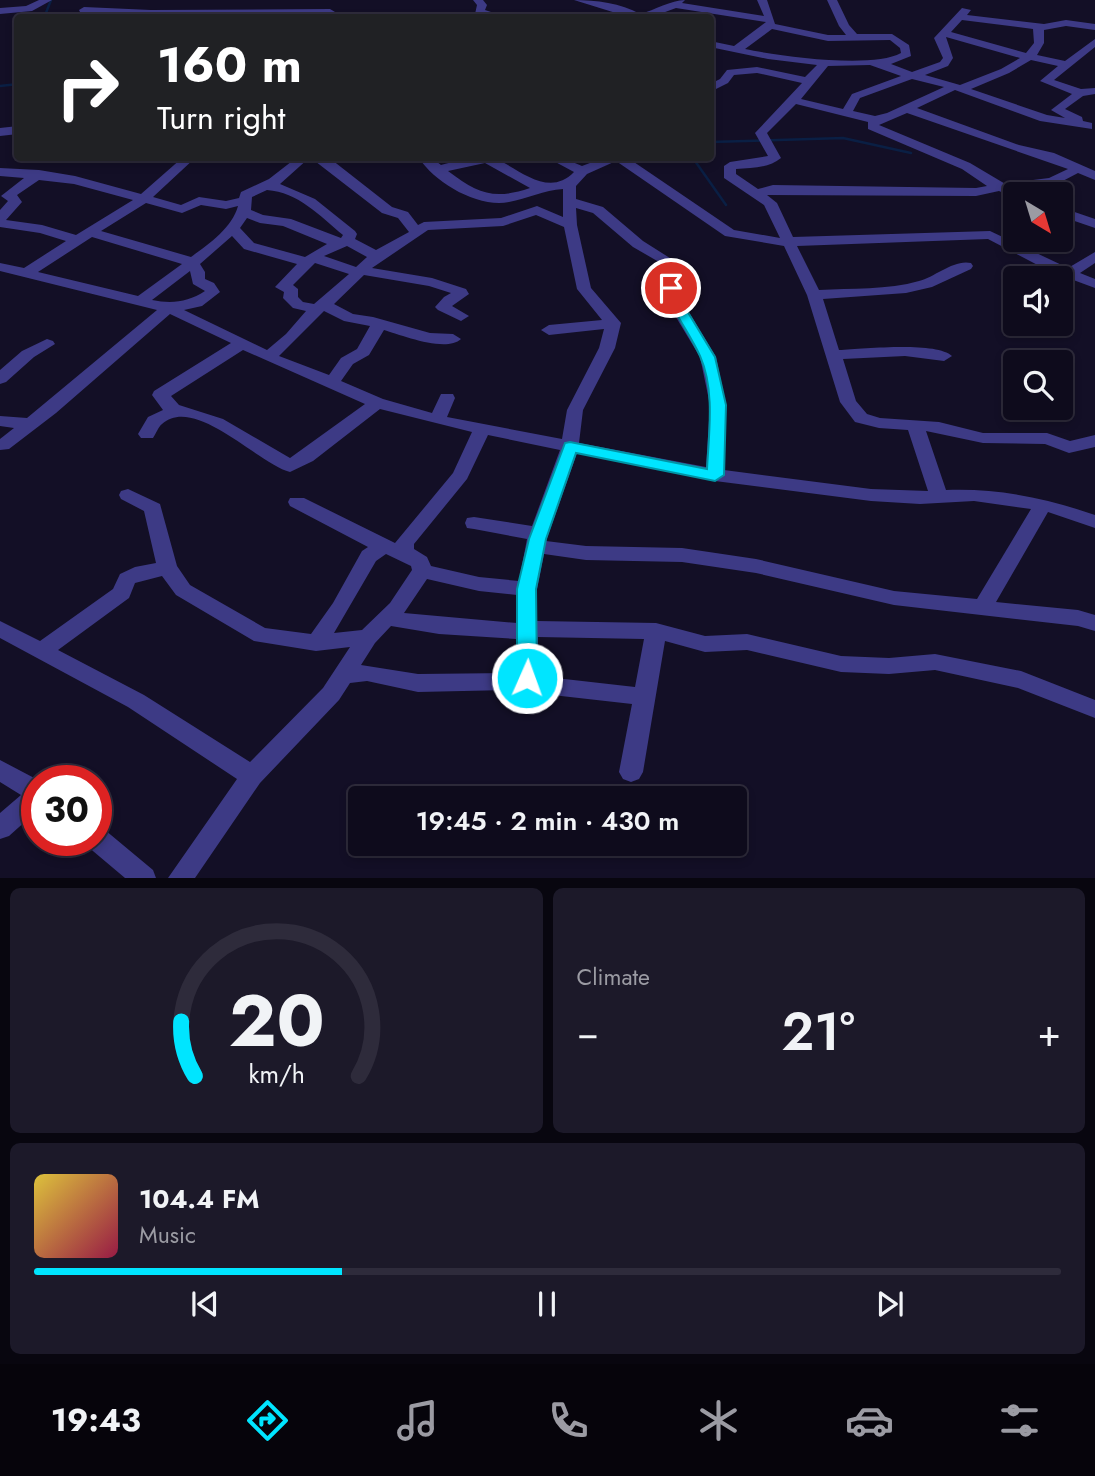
<!DOCTYPE html>
<meta charset="utf-8">
<style>
body{margin:0;font-family:Jost,sans-serif;background:#1c1929;color:#f1f3f6;height:100vh;display:flex;flex-direction:column;font-size:26px;white-space:nowrap}
*{box-sizing:border-box;margin:0}
p{font-size:23px;color:#9b9ba3}
.icon{flex:none;width:38px;height:38px;fill:none;stroke:currentColor;stroke-width:2;stroke-linecap:round;stroke-linejoin:round}
.map{position:relative;height:878px;overflow:hidden}
.drawer{display:flex;flex-direction:column;gap:10px;padding:10px;background:#08060f;flex:1}
.drawer>*{flex:none}
.guide{position:absolute;left:14px;top:14px;width:700px;height:147px;border-radius:7px;box-shadow:0 4px 10px #0003,0 0 0 2px #2e2b3b;background:#202124;color:#fff;overflow:hidden}
.needle{width:46px;rotate:142deg}
.tools{position:absolute;left:1003px;top:182px;display:grid;gap:14px}
.tools a{display:grid;place-items:center;width:70px;height:70px;border-radius:7px;background:#0e0b1c;box-shadow:0 4px 10px #0003,0 0 0 2px #2e2b3b;font-size:35px}
.speed{position:absolute;left:21px;top:765px;display:flex;gap:14px;font-size:35px;font-weight:700;text-align:center}
.speed>*{display:grid;place-content:center;width:91px;height:91px;border-radius:50%;background:#0e0b1c;box-shadow:0 4px 10px #0003,0 0 0 2px #2e2b3b;line-height:1}
.speed .limit{border:10px solid #d22;background:#fff;color:#111}
.pin{position:absolute;display:grid;place-items:center;width:60px;height:60px;color:#fff;margin:-30px;border:4px solid #fff;border-radius:50%;box-shadow:0 2px 7px #0007}
.me{position:absolute;width:77px;margin:-38px;rotate:2deg;stroke-linejoin:round;filter:drop-shadow(0 0 5px #0008)}
.turn{display:flex;align-items:center;gap:24px;height:147px;padding:0 28px;font-size:32px}
.turn .icon{width:91px;height:91px;stroke-width:2.5}
.turn b{display:block;font-size:49px;line-height:60px}
.big{font-size:52px;font-weight:600;line-height:1.1}
.drawer .tile{flex:1;display:flex;flex-direction:column;justify-content:center;gap:10px;min-width:0;padding:0 24px;border-radius:10px;background:#1c1929}
.drawer .dial{align-items:center;gap:0}
.dial svg{height:182px;overflow:visible;fill:none;stroke:#2e2b3b;stroke-width:7;stroke-linecap:round;text-anchor:middle}
.dial text{fill:#f1f3f6;stroke:none}
.song{display:flex;align-items:center;gap:21px}
.cover{width:84px;height:84px;border-radius:10px;background:linear-gradient(135deg,hsl(50 70% 55%),hsl(340 70% 35%))}
.played{height:7px;border-radius:4px;background:linear-gradient(90deg,#00e5ff 30%,#2e2b3b 30%)}
.keys{display:flex;justify-content:space-around;direction:ltr}
.heat{display:flex;justify-content:space-between;align-items:center;font-size:38px;direction:ltr}
.drawer .tiles{flex:1;display:grid;gap:10px;grid-template-columns:1fr 1fr}
.tile:last-child{grid-column:span 2}
.trip{position:absolute;left:348px;top:786px;width:399px;height:70px;border-radius:7px;background:#0e0b1c;box-shadow:0 4px 10px #0003,0 0 0 2px #2e2b3b;font-weight:600;line-height:70px;text-align:center}
.menu{display:flex;height:112px;justify-content:space-around;align-items:center;background:#06040b;color:#9b9ba3}
.menu .icon{width:49px;height:49px}
.menu .selected{color:#00e5ff}
.menu b{font-size:32px;color:#f1f3f6}
.map>svg:first-child{display:block}
.lines{fill:none;stroke-linecap:round;stroke-linejoin:round}
.stream{stroke:#0a1f44;stroke-width:2.5}
.minor{fill:#3d3a85;fill-rule:evenodd}
.route{fill:#00e5ff;stroke:#0095a6;stroke-width:2}
</style>
<div class="map">
<svg width="1095" height="878" viewBox="0 0 1095 878">
<rect width="100%" height="100%" fill="#130f26"/>
<g class="lines">
<path class="stream" d="M 44,18 L 51,0
M 14,84 L 18,70
M 0,86 L 18,84
M 710,142 L 843,138 L 911,153
M 689,158 L 695,161 L 726,205"/>
<path class="minor" d="M 39,0 L 52,0 L 32,11 L 0,14 L 0,8 L 26,6 Z
M 473,0 L 483,0 L 487,5 L 485,10 L 509,18 L 475,14 L 477,5 Z
M 574,0 C 596,0 621,3 640,14 C 655,10 671,0 685,0 L 682,3 L 764,16 L 757,0 L 767,0 L 775,24 L 828,35 L 846,35 L 839,26 L 827,0 L 837,0 L 849,25 L 857,34 L 892,34 L 909,45 L 911,56 L 891,64 L 912,72 L 940,62 L 943,58 L 934,38 L 962,8 L 971,10 L 967,15 L 1044,24 L 1066,20 L 1095,24 L 1095,30 L 1066,26 L 1044,30 L 1044,43 L 1037,55 L 1065,61 L 1095,39 L 1095,47 L 1054,80 L 1081,89 L 1095,88 L 1095,94 L 1083,96 L 1065,109 L 1082,117 L 1083,121 L 1092,123 L 1092,129 L 1040,121 L 955,90 L 917,108 L 1019,145 L 1054,153 L 1095,171 L 1095,180 L 1078,173 L 1057,184 L 1033,186 L 1033,180 L 1049,178 L 1068,169 L 907,113 L 879,125 L 970,163 L 1022,194 L 1015,194 L 1015,198 L 999,191 L 976,196 L 767,195 L 777,203 L 793,237 L 990,231 L 1068,268 L 1095,252 L 1095,263 L 1080,273 L 1095,279 L 1095,288 L 1049,271 L 988,239 L 797,246 L 819,290 C 851,288 888,290 919,281 C 935,277 954,259 971,263 L 973,266 L 971,269 L 932,287 L 906,293 L 823,299 L 839,350 C 863,349 936,341 952,356 L 944,361 L 905,356 L 843,359 L 856,401 L 867,414 L 880,418 L 939,422 L 983,433 L 1047,433 L 1070,441 L 1095,435 L 1095,447 L 1069,453 L 1045,444 L 983,443 L 926,431 L 946,490 C 998,488 1046,498 1095,515 L 1095,528 L 1048,512 L 996,602 L 1078,610 L 1095,615 L 1095,631 L 1078,626 L 894,605 L 756,573 L 682,562 L 586,560 L 544,554 L 537,589 L 537,621 L 656,623 L 705,636 L 747,634 L 841,656 L 889,658 L 935,654 L 1021,671 L 1095,700 L 1095,718 L 1018,688 L 935,670 L 889,674 L 841,672 L 747,650 L 705,652 L 665,641 L 643,772 L 639,779 L 631,782 L 623,779 L 619,772 L 632,704 L 508,690 L 418,692 L 367,681 L 350,683 L 339,700 L 260,783 L 195,878 L 168,878 L 237,779 L 128,707 L 0,638 L 0,621 L 40,641 L 113,589 L 120,574 L 135,567 L 156,563 L 144,511 L 121,499 L 119,495 L 121,491 L 128,489 L 160,504 L 177,566 L 190,585 L 265,628 L 311,634 L 333,603 L 362,551 L 368,547 L 290,506 L 288,502 L 290,498 L 304,498 L 395,543 L 453,473 L 472,432 L 380,409 L 313,461 L 290,472 C 257,463 195,395 162,424 C 158,427 156,434 153,438 L 141,438 L 138,434 L 148,417 L 163,410 L 152,395 L 154,391 L 231,343 L 170,314 L 56,413 L 9,449 L 0,450 L 0,439 L 14,428 L 0,426 L 0,416 L 27,418 L 157,310 L 0,271 L 0,263 L 24,268 L 66,241 L 40,233 L 0,227 L 0,210 L 8,201 L 1,196 L 24,178 L 0,176 L 0,168 L 39,170 L 75,176 L 141,194 L 182,158 L 195,158 L 153,197 L 181,205 L 199,197 L 226,201 L 239,198 L 241,192 L 269,179 L 296,158 L 309,158 L 280,184 L 315,199 L 355,231 L 357,234 L 355,239 L 376,250 L 409,232 L 398,218 L 382,213 L 311,158 L 332,160 L 392,207 L 408,212 L 418,225 L 424,222 L 501,218 L 537,206 L 563,217 L 563,189 C 544,190 527,199 509,202 C 478,208 435,183 419,158 L 432,158 L 441,165 C 456,162 481,152 495,158 C 520,170 549,198 574,172 L 548,158 L 563,158 L 582,166 L 603,158 L 628,158 L 734,230 L 780,238 L 764,205 L 724,178 L 724,166 L 730,162 L 768,156 L 755,133 L 802,83 L 757,73 L 734,75 L 728,83 L 710,92 L 710,84 L 720,79 L 727,70 L 757,67 L 805,77 L 817,65 L 768,59 L 710,47 L 710,41 L 734,46 L 766,22 L 676,8 L 649,18 L 632,18 ZM 962,20 L 1033,29 L 1034,43 L 1026,53 L 951,32 ZM 772,29 L 828,41 L 890,40 L 900,48 L 901,53 C 872,69 779,56 745,49 ZM 946,37 L 1020,58 L 1001,69 L 960,85 L 925,75 L 948,66 L 953,58 ZM 1031,60 L 1058,66 L 1040,81 L 1072,94 L 1051,110 L 1065,118 L 1047,115 L 971,89 L 1009,73 ZM 870,65 L 901,76 L 852,94 L 843,109 L 801,99 L 828,66 ZM 912,79 L 944,87 L 887,113 L 875,116 L 853,111 L 860,98 ZM 796,104 L 868,122 L 868,129 L 962,169 L 987,186 L 976,188 L 773,185 L 758,189 L 736,174 L 736,169 C 752,168 769,168 781,158 L 767,133 ZM 616,161 L 725,236 L 784,246 L 807,295 L 840,402 L 855,422 L 879,428 L 908,430 L 928,491 L 871,489 L 724,470 L 726,405 L 716,357 L 687,309 L 678,288 L 673,260 L 643,241 L 603,207 L 576,199 L 576,186 L 587,174 ZM 485,163 L 530,188 C 494,200 478,194 448,171 ZM 39,180 L 74,184 L 133,200 L 76,235 L 42,225 L 6,220 L 22,202 L 17,195 ZM 267,190 C 298,192 320,216 343,235 L 341,238 L 291,219 L 263,215 L 251,210 L 252,197 ZM 146,203 L 182,213 L 201,205 L 226,209 L 238,206 C 232,228 209,244 191,257 L 101,231 ZM 576,208 L 593,213 L 633,247 L 659,262 L 664,288 L 671,309 L 700,357 L 710,405 L 706,467 L 579,443 L 583,410 L 615,348 L 621,323 L 591,288 L 577,225 ZM 536,215 L 564,227 L 577,289 L 602,320 L 549,325 L 541,330 L 549,335 L 604,329 L 599,348 L 567,410 L 562,439 L 447,417 L 455,398 L 453,394 L 441,394 L 432,413 L 383,399 L 341,381 L 353,364 L 369,355 L 384,330 C 401,335 446,353 461,339 L 453,334 L 430,333 L 373,317 L 353,314 L 334,304 L 364,275 L 429,286 L 451,293 L 444,297 L 435,307 L 438,310 L 461,321 L 469,316 L 452,306 L 469,294 L 466,289 L 432,278 L 372,268 L 428,230 L 503,226 ZM 247,218 L 260,223 L 283,226 L 327,244 L 305,257 L 254,243 L 240,228 ZM 232,236 L 244,249 L 297,264 L 275,287 L 284,292 L 283,298 L 293,308 L 306,311 L 286,334 L 267,350 L 184,310 L 202,306 L 220,292 L 214,283 L 205,279 L 205,272 L 200,264 ZM 92,237 L 182,264 L 138,296 L 38,272 ZM 347,246 L 367,257 L 356,267 L 324,256 ZM 315,263 L 349,274 L 314,304 L 303,302 L 298,297 L 298,289 L 293,285 ZM 190,271 L 193,284 L 205,291 C 188,302 172,304 152,300 ZM 324,311 L 344,321 L 370,326 L 357,349 L 341,358 L 329,375 L 279,356 ZM 243,350 L 365,404 L 290,458 L 223,419 L 179,405 L 171,396 ZM 488,435 L 560,450 L 532,526 L 474,517 L 467,518 L 465,523 L 467,528 L 474,529 L 527,539 L 519,581 L 479,577 L 431,566 L 427,557 L 414,549 L 414,544 L 467,479 ZM 577,453 L 715,481 L 871,501 L 920,504 L 974,501 L 1031,509 L 977,599 L 894,591 L 756,559 L 682,548 L 586,546 L 546,541 ZM 386,554 L 411,566 L 412,570 L 390,603 L 362,630 L 334,633 L 376,561 ZM 162,576 L 176,595 L 254,641 L 316,651 L 350,647 L 323,688 L 250,762 L 144,695 L 58,650 L 129,598 L 135,583 ZM 427,579 L 479,591 L 517,595 L 517,623 L 404,613 ZM 391,626 L 439,634 L 516,639 L 516,673 L 418,674 L 361,665 L 375,643 ZM 538,637 L 644,639 L 635,687 L 538,676 Z
M 84,7 L 151,10 L 330,9 L 335,12 L 330,15 L 151,16 L 80,12 L 79,10 Z
M 18,126 L 18,134 L 0,136 L 0,128 Z
M 357,158 L 380,158 L 378,161 L 358,162 Z
M 1060,207 L 1095,219 L 1095,228 L 1060,216 Z
M 47,339 L 53,341 L 55,344 L 34,357 L 6,382 L 0,384 L 0,370 L 22,351 Z
M 0,760 L 38,780 L 37,811 L 9,836 L 0,839 L 0,813 L 21,795 L 0,782 Z
M 96,827 L 105,830 L 153,870 L 156,878 L 125,878 L 87,846 L 85,840 L 96,840 Z"/>
</g>
<path class="route" d="M 671,284 L 678,288 L 686,309 L 715,357 L 726,405 L 724,475 L 715,481 L 576,453 L 546,539 L 536,589 L 537,678 L 534,684 L 527,686 L 520,684 L 517,678 L 517,589 L 529,539 L 565,443 L 570,442 L 707,469 C 709,432 715,390 700,356 C 689,332 673,313 665,288 Z"/>
</svg>
<div class="tools">
<a><svg class="needle" viewBox="-14 -14 28 28"><path d="M0-13l5 13h-10z" fill="#e53935"/><path d="M0 13l5-13h-10z" fill="#9b9ba3"/></svg></a>
<a><svg class="icon" aria-label="sound" viewBox="0 0 24 24"><path d="M4 9h4l5-4v14l-5-4H4zM17 9q2 3 0 6"/></svg></a>
<a><svg class="icon" aria-label="search" viewBox="0 0 24 24"><circle cx="10" cy="10" r="6"/><path d="M15 15l6 6"/></svg></a>
</div>
<div class="speed"><div class="limit">30</div></div>
<div class="pin" style="left:671px;top:288px;background:#d93025"><svg class="icon" aria-label="arrive" viewBox="0 0 24 24"><path d="M6 21V4h12l-3 4 3 4H6"/></svg></div>
<svg class="me" style="left:527px;top:678px" viewBox="-20 -20 40 40"><circle r="17" fill="#00e5ff" stroke="#fff" stroke-width="3"/><path d="M0-11L8 9 0 5-8 9z" fill="#fff"/></svg>
<div class="trip">19:45 · 2 min · 430 m</div>
<div class="guide">
<div class="turn"><svg class="icon" aria-label="right" viewBox="0 0 24 24"><path d="M7 20v-9h11M14 6l5 5-5 5"/></svg><div><b>160 m</b>Turn right</div></div>
</div>
</div>
<section class="drawer">
<div class="tiles">
<div class="tile dial"><svg viewBox="0 0 100 80">
<path d="M14 69A42 42 0 1 1 86 69"/>
<path d="M14 69A42 42 0 0 1 8 45" stroke="#00e5ff"/>
<text x="50" y="56" font-size="32" font-weight="700">20</text>
<text x="50" y="72" font-size="11">km/h</text>
</svg></div>
<div class="tile"><p>Climate</p>
<div class="heat"><a>−</a><b class="big">21°</b><a>+</a></div>
</div>
<div class="tile">
<div class="song"><i class="cover"></i><div><b>104.4 FM</b><p>Music</p></div></div>
<div class="played"></div>
<div class="keys"><svg class="icon" aria-label="previous" viewBox="0 0 24 24"><path d="M18 5L8 12l10 7zM5 5v14"/></svg><svg class="icon" aria-label="pause" viewBox="0 0 24 24"><path d="M8 5v14M16 5v14"/></svg><svg class="icon" aria-label="next" viewBox="0 0 24 24"><path d="M6 5l10 7-10 7zM19 5v14"/></svg></div>
</div>
</div>
</section>
<nav class="menu">
<b>19:43</b>
<svg class="icon selected" aria-label="directions" viewBox="0 0 24 24"><path d="M12 3l9 9-9 9-9-9zM9 14v-3h6M13 9l2 2-2 2"/></svg>
<svg class="icon" aria-label="music" viewBox="0 0 24 24"><path d="M9 18V5l10-2v13"/><circle cx="6" cy="18" r="3"/><circle cx="16" cy="16" r="3"/></svg>
<svg class="icon" aria-label="phone" viewBox="0 0 24 24"><path d="M5 4h4l2 5-3 2q2 4 5 5l2-3 5 2v4C11 20 4 13 5 4z"/></svg>
<svg class="icon" aria-label="climate" viewBox="0 0 24 24"><path d="M12 3v18M4 7l16 10M4 17L20 7"/></svg>
<svg class="icon" aria-label="car" viewBox="0 0 24 24"><path d="M5 17H2v-5l4-1 3-4h7l3 4 3 1v5h-3M9 17h6M6 11h13"/><circle cx="7" cy="17" r="2"/><circle cx="17" cy="17" r="2"/></svg>
<svg class="icon" aria-label="filters" viewBox="0 0 24 24"><path d="M4 7h16M4 17h16"/><circle cx="9" cy="7" r="2"/><circle cx="15" cy="17" r="2"/></svg>
</nav>
